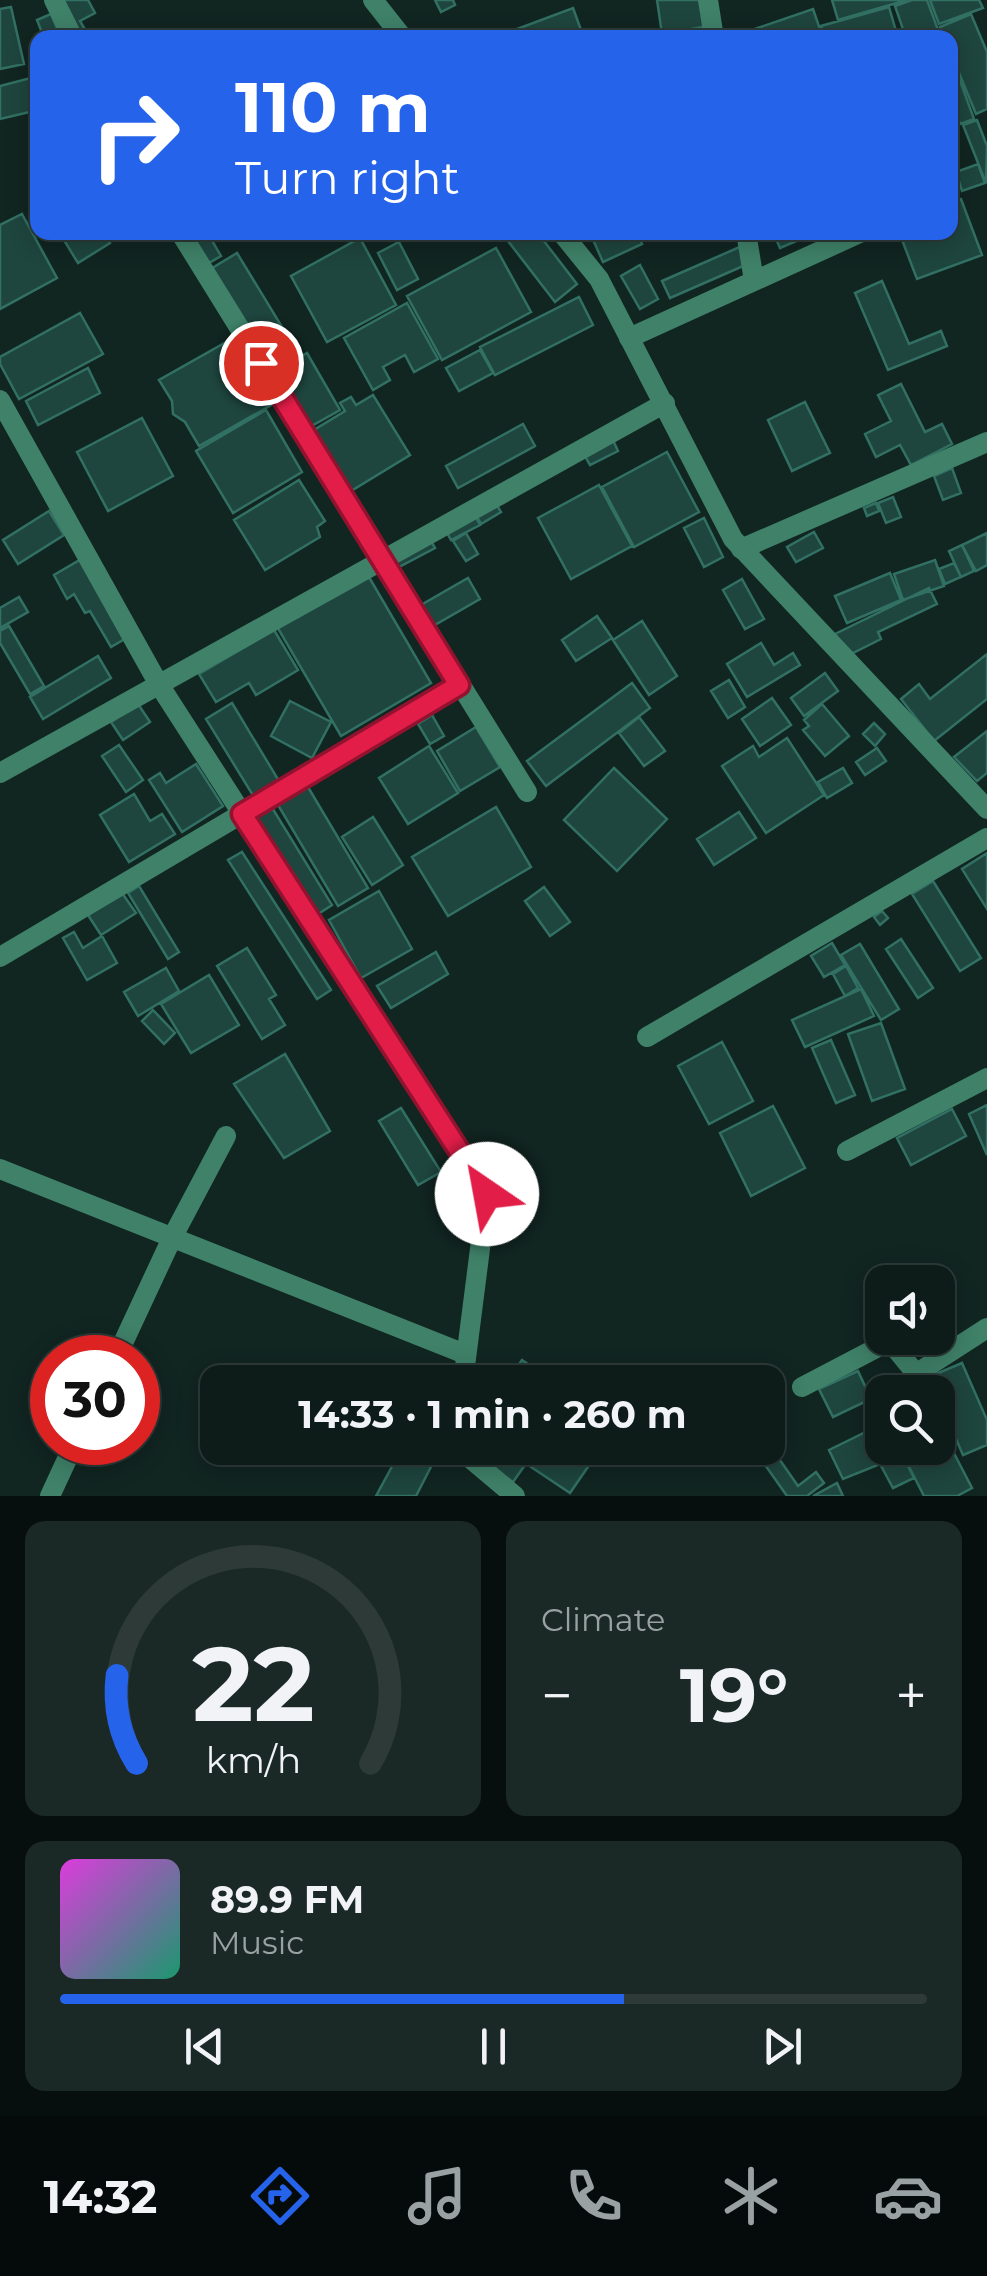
<!DOCTYPE html>
<meta charset="utf-8">
<style>
body{margin:0;font-family:Montserrat,sans-serif;background:#1b2926;color:#f1f3f6;height:100vh;display:flex;flex-direction:column;font-size:38px;white-space:nowrap}
*{box-sizing:border-box;margin:0}
p{font-size:32px;color:#9aa1a2}
.icon{flex:none;width:55px;height:55px;fill:none;stroke:currentColor;stroke-width:2;stroke-linecap:round;stroke-linejoin:round}
.map{position:relative;height:1496px;overflow:hidden}
.details{display:flex;flex-direction:column;gap:25px;padding:25px;background:#070f0e;flex:1}
.details>*{flex:none}
.guide{position:absolute;left:30px;top:30px;width:928px;height:210px;border-radius:20px;box-shadow:0 5px 25px #0003,0 0 0 2px #2d3a38;background:#2563eb;color:#fff;overflow:hidden}
.buttons{position:absolute;left:865px;top:1265px;display:grid;gap:20px}
.buttons a{display:grid;place-items:center;width:90px;height:90px;border-radius:20px;background:#0d1c19;box-shadow:0 5px 25px #0003,0 0 0 2px #2d3a38;font-size:50px}
.speed{position:absolute;left:30px;top:1335px;display:flex;gap:20px;font-size:50px;font-weight:700;text-align:center}
.speed>*{display:grid;place-content:center;width:130px;height:130px;border-radius:50%;background:#0d1c19;box-shadow:0 5px 25px #0003,0 0 0 2px #2d3a38;line-height:1}
.speed .limit{border:15px solid #d22;background:#fff;color:#111}
.pin{position:absolute;display:grid;place-items:center;width:85px;height:85px;color:#fff;margin:-42px;border:5px solid #fff;border-radius:50%;box-shadow:0 2px 10px #0007}
.me{position:absolute;width:110px;margin:-55px;rotate:327deg;stroke-linejoin:round;filter:drop-shadow(0 0 8px #0008)}
.turn{display:flex;align-items:center;gap:35px;height:210px;padding:0 40px;font-size:45px}
.turn .icon{width:130px;height:130px;stroke-width:2.5}
.turn b{display:block;font-size:70px;line-height:85px}
.big{font-size:75px;font-weight:700;line-height:1.1}
.details .tile{flex:1;display:flex;flex-direction:column;justify-content:center;gap:15px;min-width:0;padding:0 35px;border-radius:20px;background:#1b2926}
.details .dial{align-items:center;gap:0}
.dial svg{height:260px;overflow:visible;fill:none;stroke:#2d3a38;stroke-width:7;stroke-linecap:round;text-anchor:middle}
.dial text{fill:#f1f3f6;stroke:none}
.song{display:flex;align-items:center;gap:30px}
.cover{width:120px;height:120px;border-radius:15px;background:linear-gradient(135deg,hsl(300 70% 55%),hsl(160 70% 35%))}
.played{height:10px;border-radius:5px;background:linear-gradient(90deg,#2563eb 65%,#2d3a38 65%)}
.keys{display:flex;justify-content:space-around;direction:ltr}
.heat{display:flex;justify-content:space-between;align-items:center;font-size:55px;direction:ltr}
.details .tiles{flex:1;display:grid;gap:25px;grid-template-columns:1fr 1fr}
.tile:last-child{grid-column:span 2}
.trip{position:absolute;left:200px;top:1365px;width:585px;height:100px;border-radius:20px;background:#0d1c19;box-shadow:0 5px 25px #0003,0 0 0 2px #2d3a38;font-weight:700;line-height:100px;text-align:center}
.dock{display:flex;height:160px;justify-content:space-around;align-items:center;background:#050b0a;color:#9aa1a2}
.dock .icon{width:70px;height:70px}
.dock .selected{color:#2563eb}
.dock b{font-size:45px;color:#f1f3f6}
.map>svg:first-child{display:block}
.building{fill:#1e453e;stroke:#317063;stroke-width:2.5}
.lines{fill:none;stroke-linecap:round;stroke-linejoin:round}
.minor{stroke:#3f8169;stroke-width:20}
.tertiary{stroke:#3f8169;stroke-width:20}
.route-casing{stroke:#92132f;stroke-width:25}
.route{stroke:#e11d48;stroke-width:18}
</style>
<div class="map">
<svg width="987" height="1496" viewBox="0 0 987 1496">
<rect width="100%" height="100%" fill="#112521"/>
<path class="building" d="M 58,0 L 88,0 L 95,13 L 80,21 L 90,38 L 79,38 Z
M 435,0 L 453,0 L 455,5 L 441,12 Z
M 657,0 L 704,0 L 709,26 L 662,34 Z
M 832,0 L 907,0 L 838,20 Z
M 912,0 L 927,0 L 941,38 L 906,38 L 895,6 Z
M 930,0 L 979,0 L 983,8 L 939,24 Z
M 11,7 L 24,64 L 0,69 L 0,9 Z
M 889,7 L 898,38 L 824,38 L 821,26 Z
M 573,8 L 584,38 L 520,38 L 517,29 Z
M 813,9 L 823,38 L 751,38 L 749,31 Z
M 51,14 L 61,38 L 44,38 L 37,20 Z
M 971,14 L 987,52 L 987,109 L 976,114 L 950,51 L 950,38 L 945,38 L 940,27 Z
M 709,29 L 711,38 L 654,37 Z
M 951,56 L 974,119 L 960,124 L 950,98 Z
M 38,76 L 38,110 L 0,119 L 0,86 Z
M 977,120 L 987,146 L 986,183 L 963,125 Z
M 978,164 L 985,183 L 962,191 L 956,172 Z
M 961,199 L 982,255 L 917,279 L 899,232 L 950,232 L 950,203 Z
M 22,214 L 57,278 L 0,309 L 0,225 Z
M 59,232 L 104,232 L 110,243 L 78,263 Z
M 188,232 L 207,232 L 221,256 L 207,264 Z
M 501,232 L 537,232 L 577,284 L 555,302 Z
M 637,232 L 642,244 L 603,262 L 590,233 Z
M 773,232 L 817,232 L 780,248 Z
M 360,238 L 396,305 L 327,342 L 291,276 Z
M 399,242 L 418,279 L 397,290 L 378,253 Z
M 742,246 L 750,263 L 670,298 L 662,281 Z
M 496,248 L 531,312 L 442,360 L 407,296 Z
M 237,253 L 296,350 L 268,367 L 209,270 Z
M 640,265 L 658,299 L 640,309 L 621,276 Z
M 882,281 L 909,344 L 941,331 L 947,346 L 888,370 L 855,293 Z
M 579,297 L 593,325 L 495,375 L 480,347 Z
M 407,303 L 438,359 L 414,372 L 405,355 L 383,367 L 390,380 L 373,390 L 344,338 Z
M 80,313 L 103,354 L 19,399 L 0,364 L 0,357 Z
M 237,336 L 275,403 L 199,446 L 185,422 L 173,414 L 172,401 L 159,380 Z
M 480,350 L 493,373 L 459,391 L 446,368 Z
M 307,353 L 340,410 L 306,429 L 274,372 Z
M 88,368 L 100,393 L 38,425 L 26,401 Z
M 901,384 L 925,432 L 942,424 L 952,444 L 911,465 L 900,445 L 876,457 L 865,434 L 891,421 L 878,395 Z
M 373,395 L 410,455 L 351,491 L 314,430 L 345,411 L 340,403 L 351,397 L 356,405 Z
M 805,402 L 830,453 L 792,471 L 768,420 Z
M 266,410 L 302,472 L 233,513 L 196,451 Z
M 142,418 L 173,476 L 108,511 L 77,452 Z
M 523,424 L 535,446 L 458,488 L 446,466 Z
M 611,436 L 618,451 L 590,465 L 582,451 Z
M 667,452 L 699,512 L 634,547 L 602,487 Z
M 952,468 L 961,493 L 943,500 L 934,476 Z
M 299,480 L 325,521 L 317,527 L 320,537 L 265,570 L 234,520 Z
M 599,485 L 632,546 L 571,579 L 538,518 Z
M 893,497 L 901,517 L 886,523 L 878,503 Z
M 493,499 L 501,512 L 481,524 L 474,511 Z
M 876,503 L 879,511 L 867,516 L 864,508 Z
M 49,511 L 64,535 L 18,564 L 3,540 Z
M 473,512 L 480,525 L 451,540 L 444,527 Z
M 704,518 L 723,557 L 704,567 L 684,528 Z
M 814,532 L 823,548 L 796,562 L 787,547 Z
M 466,533 L 478,554 L 466,561 L 453,541 Z
M 987,533 L 987,565 L 976,571 L 962,545 Z
M 428,536 L 435,548 L 397,568 L 390,556 Z
M 962,545 L 974,571 L 961,577 L 949,551 Z
M 83,558 L 128,637 L 111,647 L 90,611 L 85,613 L 74,594 L 67,599 L 54,575 Z
M 935,560 L 944,586 L 903,600 L 894,574 Z
M 954,563 L 961,577 L 945,584 L 939,569 Z
M 366,572 L 431,683 L 341,736 L 276,625 Z
M 890,573 L 901,600 L 847,623 L 835,596 Z
M 468,578 L 480,599 L 433,626 L 421,605 Z
M 742,579 L 764,619 L 745,629 L 723,590 Z
M 929,588 L 937,604 L 878,632 L 881,639 L 845,657 L 835,634 Z
M 19,597 L 28,612 L 0,628 L 0,608 Z
M 597,616 L 612,638 L 576,661 L 562,640 Z
M 642,621 L 677,676 L 649,695 L 613,640 Z
M 9,626 L 44,686 L 30,694 L 0,643 L 0,631 Z
M 274,630 L 298,670 L 256,695 L 249,683 L 216,702 L 199,674 Z
M 761,643 L 774,665 L 793,653 L 800,665 L 747,697 L 727,664 Z
M 987,654 L 987,699 L 934,741 L 901,699 L 919,684 L 930,699 Z
M 98,656 L 111,678 L 43,719 L 30,697 Z
M 825,673 L 838,691 L 804,716 L 791,698 Z
M 729,680 L 745,707 L 728,718 L 711,691 Z
M 632,683 L 650,708 L 546,786 L 527,761 Z
M 772,698 L 791,725 L 760,746 L 742,719 Z
M 290,701 L 331,722 L 312,758 L 271,736 Z
M 232,703 L 279,781 L 254,797 L 206,719 Z
M 138,704 L 150,722 L 123,740 L 111,722 Z
M 822,704 L 849,736 L 825,756 L 803,730 L 809,726 L 804,720 Z
M 432,715 L 444,736 L 430,744 L 418,724 Z
M 639,717 L 665,751 L 644,766 L 619,733 Z
M 874,723 L 885,734 L 875,746 L 863,734 Z
M 476,727 L 500,767 L 460,791 L 437,751 Z
M 987,731 L 987,773 L 977,781 L 954,757 Z
M 787,738 L 824,795 L 766,833 L 722,766 L 753,746 L 759,757 Z
M 119,745 L 143,780 L 126,792 L 102,756 Z
M 429,746 L 458,793 L 408,824 L 379,778 Z
M 877,748 L 886,761 L 865,775 L 856,762 Z
M 196,764 L 223,806 L 182,832 L 149,780 L 160,773 L 166,783 Z
M 614,768 L 667,819 L 617,871 L 564,820 Z
M 843,768 L 852,783 L 827,798 L 818,782 Z
M 305,782 L 368,888 L 338,906 L 275,800 Z
M 134,794 L 150,821 L 162,814 L 175,834 L 129,862 L 100,815 Z
M 271,806 L 332,905 L 315,916 L 254,818 Z
M 496,807 L 531,867 L 448,916 L 412,857 Z
M 739,812 L 756,838 L 714,865 L 697,839 Z
M 373,817 L 403,865 L 372,885 L 342,837 Z
M 242,852 L 331,990 L 317,999 L 228,860 Z
M 987,853 L 987,909 L 962,869 Z
M 933,881 L 981,958 L 960,971 L 912,894 Z
M 139,886 L 179,952 L 168,959 L 128,893 Z
M 544,887 L 570,922 L 550,936 L 525,901 Z
M 379,891 L 412,949 L 361,978 L 329,920 Z
M 122,893 L 136,913 L 101,935 L 88,915 Z
M 882,911 L 888,918 L 880,925 L 874,917 Z
M 74,932 L 83,948 L 102,936 L 117,963 L 87,980 L 63,938 Z
M 901,939 L 933,988 L 918,998 L 886,949 Z
M 832,943 L 845,965 L 824,977 L 811,956 Z
M 860,944 L 899,1009 L 881,1020 L 841,955 Z
M 247,948 L 276,995 L 269,999 L 285,1025 L 262,1039 L 217,966 Z
M 436,952 L 448,974 L 391,1008 L 377,986 Z
M 846,966 L 858,988 L 845,996 L 833,974 Z
M 166,968 L 179,991 L 138,1016 L 124,992 Z
M 209,975 L 239,1025 L 191,1053 L 161,1004 Z
M 861,989 L 874,1016 L 805,1047 L 792,1020 Z
M 153,1010 L 175,1033 L 164,1044 L 142,1021 Z
M 881,1023 L 905,1089 L 872,1101 L 848,1034 Z
M 831,1040 L 855,1095 L 836,1103 L 812,1048 Z
M 722,1042 L 753,1101 L 709,1124 L 678,1066 Z
M 285,1054 L 330,1131 L 284,1158 L 234,1084 Z
M 987,1105 L 987,1155 L 969,1114 Z
M 773,1106 L 805,1168 L 751,1196 L 720,1133 Z
M 401,1108 L 441,1172 L 418,1185 L 379,1121 Z
M 952,1109 L 966,1136 L 911,1165 L 897,1138 Z
M 522,1360 L 554,1382 L 507,1382 Z
M 962,1363 L 987,1420 L 987,1445 L 963,1455 L 929,1377 Z
M 858,1371 L 871,1399 L 833,1417 L 819,1389 Z
M 882,1424 L 882,1448 L 910,1448 L 901,1452 L 914,1478 L 893,1488 L 880,1464 L 843,1479 L 829,1450 Z
M 943,1432 L 972,1488 L 957,1496 L 924,1496 L 902,1453 L 912,1448 L 938,1448 L 938,1435 Z
M 402,1448 L 434,1461 L 416,1496 L 376,1496 Z
M 505,1448 L 537,1448 L 513,1482 L 491,1467 Z
M 545,1448 L 601,1448 L 570,1493 L 531,1467 Z
M 775,1453 L 798,1486 L 816,1472 L 824,1483 L 807,1496 L 787,1496 L 763,1462 Z
M 837,1483 L 843,1496 L 813,1496 Z"/>
<g class="lines">
<path class="minor" d="M 54,0 L 73,38
M 708,0 L 714,38
M 180,232 L 527,792
M 746,232 L 754,281
M 629,338 L 862,232
M 0,400 L 158,683 L 487,1194 L 463,1382
M 741,549 L 987,442
M 0,773 L 665,403
M 0,957 L 459,685
M 647,1037 L 987,838
M 847,1151 L 987,1078
M 0,1169 L 465,1354
M 116,1358 L 172,1238 L 226,1136
M 802,1387 L 886,1343 L 891,1343 L 914,1371 L 922,1370 L 987,1328
M 458,1448 L 515,1496
M 50,1496 L 75,1442"/>
<path class="tertiary" d="M 373,0 L 403,38
M 561,232 L 599,279 L 733,539 L 987,809"/>
</g>
<g class="lines">
<defs>
<path id="route" d="M 261,363 L 459,685 L 242,814 L 487,1194"/>
</defs>
<use href="#route" class="route-casing"/>
<use href="#route" class="route"/>
</g>
</svg>
<div class="buttons">
<a><svg class="icon" aria-label="sound" viewBox="0 0 24 24"><path d="M4 9h4l5-4v14l-5-4H4zM17 9q2 3 0 6"/></svg></a>
<a><svg class="icon" aria-label="search" viewBox="0 0 24 24"><circle cx="10" cy="10" r="6"/><path d="M15 15l6 6"/></svg></a>
</div>
<div class="speed"><div class="limit">30</div></div>
<div class="pin" style="left:261px;top:363px;background:#d93025"><svg class="icon" aria-label="arrive" viewBox="0 0 24 24"><path d="M6 21V4h12l-3 4 3 4H6"/></svg></div>
<svg class="me" style="left:487px;top:1194px" viewBox="-20 -20 40 40"><circle r="19" fill="#fff"/><path d="M0-13L10 11 0 6-10 11z" fill="#e11d48"/></svg>
<div class="trip">14:33 · 1 min · 260 m</div>
<div class="guide">
<div class="turn"><svg class="icon" aria-label="right" viewBox="0 0 24 24"><path d="M7 20v-9h11M14 6l5 5-5 5"/></svg><div><b>110 m</b>Turn right</div></div>
</div>
</div>
<section class="details">
<div class="tiles">
<div class="tile dial"><svg viewBox="0 0 100 80">
<path d="M14 69A42 42 0 1 1 86 69"/>
<path d="M14 69A42 42 0 0 1 8 42" stroke="#2563eb"/>
<text x="50" y="56" font-size="32" font-weight="700">22</text>
<text x="50" y="72" font-size="11">km/h</text>
</svg></div>
<div class="tile"><p>Climate</p>
<div class="heat"><a>−</a><b class="big">19°</b><a>+</a></div>
</div>
<div class="tile">
<div class="song"><i class="cover"></i><div><b>89.9 FM</b><p>Music</p></div></div>
<div class="played"></div>
<div class="keys"><svg class="icon" aria-label="previous" viewBox="0 0 24 24"><path d="M18 5L8 12l10 7zM5 5v14"/></svg><svg class="icon" aria-label="pause" viewBox="0 0 24 24"><path d="M8 5v14M16 5v14"/></svg><svg class="icon" aria-label="next" viewBox="0 0 24 24"><path d="M6 5l10 7-10 7zM19 5v14"/></svg></div>
</div>
</div>
</section>
<nav class="dock">
<b>14:32</b>
<svg class="icon selected" aria-label="directions" viewBox="0 0 24 24"><path d="M12 3l9 9-9 9-9-9zM9 14v-3h6M13 9l2 2-2 2"/></svg>
<svg class="icon" aria-label="music" viewBox="0 0 24 24"><path d="M9 18V5l10-2v13"/><circle cx="6" cy="18" r="3"/><circle cx="16" cy="16" r="3"/></svg>
<svg class="icon" aria-label="phone" viewBox="0 0 24 24"><path d="M5 4h4l2 5-3 2q2 4 5 5l2-3 5 2v4C11 20 4 13 5 4z"/></svg>
<svg class="icon" aria-label="climate" viewBox="0 0 24 24"><path d="M12 3v18M4 7l16 10M4 17L20 7"/></svg>
<svg class="icon" aria-label="car" viewBox="0 0 24 24"><path d="M5 17H2v-5l4-1 3-4h7l3 4 3 1v5h-3M9 17h6M6 11h13"/><circle cx="7" cy="17" r="2"/><circle cx="17" cy="17" r="2"/></svg>
</nav>
